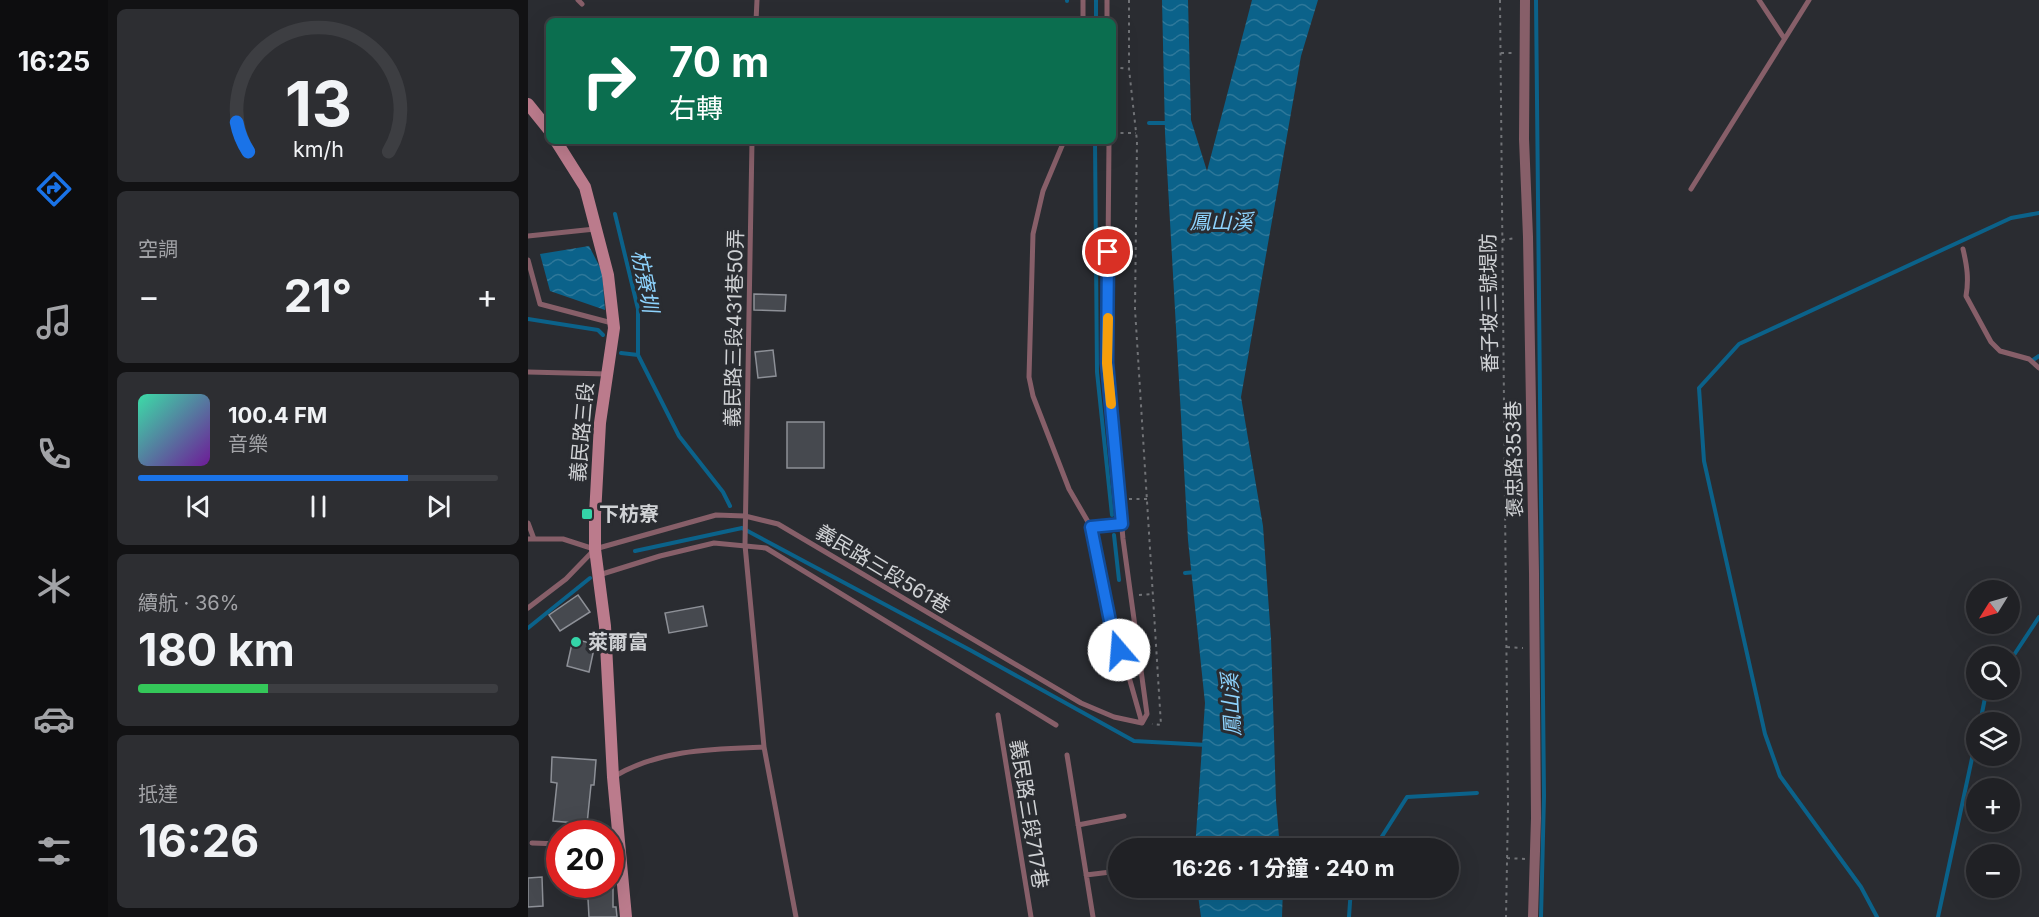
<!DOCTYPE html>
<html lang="zh-TW">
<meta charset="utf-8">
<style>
body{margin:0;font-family:Inter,"Noto Sans TC",sans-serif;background:#2d2e32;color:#f1f3f6;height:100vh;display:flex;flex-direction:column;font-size:22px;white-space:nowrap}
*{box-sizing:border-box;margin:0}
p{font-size:20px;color:#a2a3a7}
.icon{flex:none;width:33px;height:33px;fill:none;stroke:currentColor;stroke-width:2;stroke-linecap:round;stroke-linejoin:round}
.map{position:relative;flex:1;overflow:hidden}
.details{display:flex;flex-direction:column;gap:9px;padding:9px;background:#121214;width:420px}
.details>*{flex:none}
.hud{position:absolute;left:18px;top:18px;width:570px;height:126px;border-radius:9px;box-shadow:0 6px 24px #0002,0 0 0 2px #3d3e42;background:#0b6e4f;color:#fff;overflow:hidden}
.needle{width:39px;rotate:233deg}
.buttons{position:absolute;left:1438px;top:580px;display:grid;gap:12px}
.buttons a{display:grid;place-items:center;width:54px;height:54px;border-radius:50%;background:#202125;box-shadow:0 6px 24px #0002,0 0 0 2px #3d3e42;font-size:30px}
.speed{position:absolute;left:18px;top:820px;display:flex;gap:12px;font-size:30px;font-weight:700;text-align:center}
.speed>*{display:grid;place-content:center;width:78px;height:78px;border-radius:50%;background:#202125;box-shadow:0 6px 24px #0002,0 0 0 2px #3d3e42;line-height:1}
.speed .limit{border:9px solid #d22;background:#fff;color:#111}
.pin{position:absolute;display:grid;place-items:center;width:51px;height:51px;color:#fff;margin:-26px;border:3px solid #fff;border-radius:50%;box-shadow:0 2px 6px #0007}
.me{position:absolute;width:66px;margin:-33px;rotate:342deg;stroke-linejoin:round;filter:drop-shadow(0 0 4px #0008)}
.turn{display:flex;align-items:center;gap:21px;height:126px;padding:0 24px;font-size:27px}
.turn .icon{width:78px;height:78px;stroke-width:2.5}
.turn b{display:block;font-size:42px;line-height:51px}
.big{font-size:45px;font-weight:700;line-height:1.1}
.details .tile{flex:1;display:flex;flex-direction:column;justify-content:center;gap:9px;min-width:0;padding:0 21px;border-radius:9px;background:#2d2e32}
.details .dial{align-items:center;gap:0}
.dial svg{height:156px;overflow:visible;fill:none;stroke:#3d3e42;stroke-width:7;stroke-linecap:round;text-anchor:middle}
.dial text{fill:#f1f3f6;stroke:none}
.song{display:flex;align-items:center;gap:18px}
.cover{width:72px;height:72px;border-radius:9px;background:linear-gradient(135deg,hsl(160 70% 55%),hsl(280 70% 35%))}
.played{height:6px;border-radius:3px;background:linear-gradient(90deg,#1a73e8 75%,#3d3e42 75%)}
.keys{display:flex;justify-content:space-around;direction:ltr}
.heat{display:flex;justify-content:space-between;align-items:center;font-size:33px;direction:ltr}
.charge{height:9px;border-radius:4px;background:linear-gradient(90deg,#34c759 36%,#3d3e42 0)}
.trip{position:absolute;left:580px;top:838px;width:351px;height:60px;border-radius:30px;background:#202125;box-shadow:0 6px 24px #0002,0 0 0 2px #3d3e42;font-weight:700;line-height:60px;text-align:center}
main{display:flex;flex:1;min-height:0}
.menu{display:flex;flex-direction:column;width:108px;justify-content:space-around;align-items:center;background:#0d0d0f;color:#a2a3a7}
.menu .icon{width:42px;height:42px}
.menu .on{color:#1a73e8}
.menu b{font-size:27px;color:#f1f3f6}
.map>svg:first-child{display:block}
.water{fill:url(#water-waves)}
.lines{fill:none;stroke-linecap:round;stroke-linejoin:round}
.stream{stroke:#0b628a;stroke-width:4}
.building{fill:#46494f;stroke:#8d9097;stroke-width:1.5}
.path{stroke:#717377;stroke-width:2;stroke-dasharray:3 4.5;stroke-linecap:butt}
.service{stroke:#875f69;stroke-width:5}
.minor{stroke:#875f69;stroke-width:10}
.secondary{stroke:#bb7b8c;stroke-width:12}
.route-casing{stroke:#114b97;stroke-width:15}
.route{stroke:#1a73e8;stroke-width:10}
.slow{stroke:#f59e0b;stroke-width:10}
.poi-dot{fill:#34d4a8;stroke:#2a2c31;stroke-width:2}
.labels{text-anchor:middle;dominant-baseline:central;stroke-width:6;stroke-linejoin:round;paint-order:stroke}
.street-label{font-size:20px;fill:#d0d2d5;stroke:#2a2c31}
.poi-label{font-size:20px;font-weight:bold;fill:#d0d2d5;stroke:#2a2c31;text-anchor:start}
.water-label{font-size:21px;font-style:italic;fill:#8ed3fd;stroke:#2a2c31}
</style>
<main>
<nav class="menu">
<b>16:25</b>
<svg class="icon on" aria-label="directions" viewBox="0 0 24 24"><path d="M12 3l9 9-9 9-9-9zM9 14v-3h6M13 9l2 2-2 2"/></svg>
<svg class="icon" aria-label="music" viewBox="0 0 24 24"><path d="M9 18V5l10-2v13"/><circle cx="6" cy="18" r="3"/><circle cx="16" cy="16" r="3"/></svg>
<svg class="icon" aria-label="phone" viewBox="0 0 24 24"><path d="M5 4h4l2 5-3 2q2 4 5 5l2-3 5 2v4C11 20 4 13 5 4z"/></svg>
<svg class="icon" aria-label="climate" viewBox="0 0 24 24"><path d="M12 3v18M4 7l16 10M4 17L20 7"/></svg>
<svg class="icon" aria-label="car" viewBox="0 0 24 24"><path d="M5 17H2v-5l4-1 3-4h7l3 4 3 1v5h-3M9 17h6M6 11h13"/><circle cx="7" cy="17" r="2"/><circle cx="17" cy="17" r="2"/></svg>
<svg class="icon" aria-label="filters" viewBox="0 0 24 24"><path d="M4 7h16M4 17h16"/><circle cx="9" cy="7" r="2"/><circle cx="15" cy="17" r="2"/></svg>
</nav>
<section class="details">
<div class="tile dial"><svg viewBox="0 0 100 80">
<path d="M14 69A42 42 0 1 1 86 69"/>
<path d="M14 69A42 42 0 0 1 8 54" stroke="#1a73e8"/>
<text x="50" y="56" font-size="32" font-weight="700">13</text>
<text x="50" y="72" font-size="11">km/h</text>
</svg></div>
<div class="tile"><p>空調</p>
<div class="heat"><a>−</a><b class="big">21°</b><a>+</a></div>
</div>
<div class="tile">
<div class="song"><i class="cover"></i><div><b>100.4 FM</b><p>音樂</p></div></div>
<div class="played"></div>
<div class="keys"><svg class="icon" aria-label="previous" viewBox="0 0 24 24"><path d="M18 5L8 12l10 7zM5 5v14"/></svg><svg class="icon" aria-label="pause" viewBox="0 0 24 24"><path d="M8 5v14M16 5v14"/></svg><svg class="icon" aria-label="next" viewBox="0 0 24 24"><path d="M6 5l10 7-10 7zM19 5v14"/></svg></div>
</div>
<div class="tile"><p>續航 · 36%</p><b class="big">180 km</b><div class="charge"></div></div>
<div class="tile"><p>抵達</p><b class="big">16:26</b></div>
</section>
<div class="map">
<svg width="1511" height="917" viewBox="0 0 1511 917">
<defs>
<pattern id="water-waves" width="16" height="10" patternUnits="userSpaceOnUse" patternTransform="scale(1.5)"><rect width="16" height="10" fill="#0b628a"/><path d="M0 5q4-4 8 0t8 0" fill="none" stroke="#2e789a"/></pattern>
</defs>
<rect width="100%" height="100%" fill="#2a2c31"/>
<path class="water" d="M 634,0 L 660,0 L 663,120 L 679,171 L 724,0 L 790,0 L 773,56 L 713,397 L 735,526 L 743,638 L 748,801 L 752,849 L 667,849 L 677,703 L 660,540 L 637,133 Z
M 61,246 L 74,271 L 77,310 L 22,291 L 12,254 Z
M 669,888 L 755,888 L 754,917 L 673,917 Z"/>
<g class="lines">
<path class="stream" d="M 1008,0 L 1016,796 L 1013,917
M 539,1 L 539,0
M 568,21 L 568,0
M 621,123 L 642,123
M 567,141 L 569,372 L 584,515
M 87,214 L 110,309 L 110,354
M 0,319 L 70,330 L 75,335
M 93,353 L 110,355 L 151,436 L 195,492 L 202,506
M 1505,360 L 1511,356
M 586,535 L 591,580
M 107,551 L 214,528 L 442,650 L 606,741 L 679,745
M 657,573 L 668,572
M 0,628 L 62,578
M 1482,661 L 1511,617
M 1452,723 L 1457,698 L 1462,690
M 846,849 L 879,797 L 949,793
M 821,917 L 823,888
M 1349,917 L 1333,887 L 1252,776 L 1237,734 L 1176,461 L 1171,388 L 1211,344 L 1483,218 L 1511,213
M 1410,917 L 1449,735"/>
</g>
<path class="building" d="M 226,294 L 258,295 L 257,311 L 226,310 Z
M 245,350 L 248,376 L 230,378 L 227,352 Z
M 259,422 L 296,422 L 296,468 L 259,468 Z
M 50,595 L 62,612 L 32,631 L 21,615 Z
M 175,606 L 179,626 L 141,633 L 137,613 Z
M 45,639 L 67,644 L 61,672 L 39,666 Z
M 24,757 L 68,760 L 66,785 L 63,785 L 59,824 L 25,821 L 29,783 L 23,782 Z
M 14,877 L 15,906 L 0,907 L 0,878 Z
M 56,885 L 85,885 L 85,907 L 88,907 L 89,917 L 61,917 L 60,899 L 57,899 Z"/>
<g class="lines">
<path class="path" d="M 601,0 L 601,69 L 609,141 L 607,309 L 633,725 L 624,724
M 972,0 L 980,808 L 978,917
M 973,53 L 986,53
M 585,67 L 601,69
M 585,133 L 608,133
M 974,240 L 988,238
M 977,430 L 992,431
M 601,499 L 619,499
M 611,595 L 626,594
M 979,647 L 995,648
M 979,858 L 997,859"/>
<path class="service" d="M 50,0 L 54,4
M 1231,0 L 1256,38
M 228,21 L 229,0
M 555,21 L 555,0
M 579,21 L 579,0
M 224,141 L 217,545 L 236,747 L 268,917
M 536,141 L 515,191 L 505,234 L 501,377 L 505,396 L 541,489 L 563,527 L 585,636 L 597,663 L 614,723
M 581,141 L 579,363 L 595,539 L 619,714 L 614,723
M 1163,189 L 1281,0
M 0,236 L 67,229
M 1435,249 C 1439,266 1441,279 1438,296 L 1463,342 L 1472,351 L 1501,359 L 1511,368
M 0,260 L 12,304 L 84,323
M 0,372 L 79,374
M 0,523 L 6,539
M 563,527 L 594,524
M 0,539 L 35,539 L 66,549
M 71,575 L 132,556 L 186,543 L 238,548 L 528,725
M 0,608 L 38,579 L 67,549 L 188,515 L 217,516 L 250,524 L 553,703 L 586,717 L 614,723
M 470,715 L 503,917
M 539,755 L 565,917
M 87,776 C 133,749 185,749 236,747
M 550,825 L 596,816
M 4,843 L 32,844
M 558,875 L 591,871"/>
<path class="minor" d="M 997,0 L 996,139 L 1000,237 L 1006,573 L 1008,818 L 1005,917"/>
<path class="secondary" d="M 0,104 L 21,130
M 28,141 L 57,187 L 80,275 L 86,328 L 72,423 L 67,515 L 67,549 L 77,626 L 85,777 L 98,917"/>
</g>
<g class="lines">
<defs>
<path id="route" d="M 580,252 L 579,363 L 594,524 L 563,527 L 585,636 L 591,650"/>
</defs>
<use href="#route" class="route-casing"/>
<use href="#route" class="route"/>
<path class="slow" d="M 580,318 L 579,363 L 583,404"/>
</g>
<g class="poi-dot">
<rect x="53" y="508" width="12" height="12" rx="3"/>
<circle cx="48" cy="642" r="6"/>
</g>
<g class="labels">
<g class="street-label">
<text transform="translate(961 303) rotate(-91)">番子坡三號堤防</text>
<text transform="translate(206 328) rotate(-89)">義民路三段431巷50弄</text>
<text transform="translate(54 432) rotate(-85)">義民路三段</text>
<text transform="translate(986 459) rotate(-91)">褒忠路353巷</text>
<text transform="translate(355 569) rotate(31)">義民路三段561巷</text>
<text transform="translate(501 814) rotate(81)">義民路三段717巷</text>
</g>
<g class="poi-label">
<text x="71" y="514">下枋寮</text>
<text x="60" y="642">萊爾富</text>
</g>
<g class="water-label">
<text x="693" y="221">鳳山溪</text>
<text transform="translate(117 281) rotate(79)">枋寮圳</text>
<text transform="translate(703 705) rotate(-93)">鳳山溪</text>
</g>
</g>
</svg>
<div class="buttons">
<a><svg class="needle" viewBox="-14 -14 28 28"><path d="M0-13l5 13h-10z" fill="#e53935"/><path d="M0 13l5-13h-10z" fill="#a2a3a7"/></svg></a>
<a><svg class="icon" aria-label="search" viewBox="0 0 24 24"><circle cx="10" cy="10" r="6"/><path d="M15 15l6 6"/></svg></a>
<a><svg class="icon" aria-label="layers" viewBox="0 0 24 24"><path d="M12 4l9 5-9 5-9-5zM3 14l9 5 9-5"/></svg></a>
<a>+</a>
<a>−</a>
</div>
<div class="speed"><div class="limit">20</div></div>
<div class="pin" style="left:580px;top:252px;background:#d93025"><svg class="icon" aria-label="arrive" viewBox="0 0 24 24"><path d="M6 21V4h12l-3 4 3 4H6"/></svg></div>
<svg class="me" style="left:591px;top:650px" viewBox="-20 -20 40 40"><circle r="19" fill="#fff"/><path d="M0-13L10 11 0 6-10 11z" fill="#1a73e8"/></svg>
<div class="trip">16:26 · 1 分鐘 · 240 m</div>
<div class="hud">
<div class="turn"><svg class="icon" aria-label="right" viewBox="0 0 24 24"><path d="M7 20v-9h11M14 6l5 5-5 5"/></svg><div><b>70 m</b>右轉</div></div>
</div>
</div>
</main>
